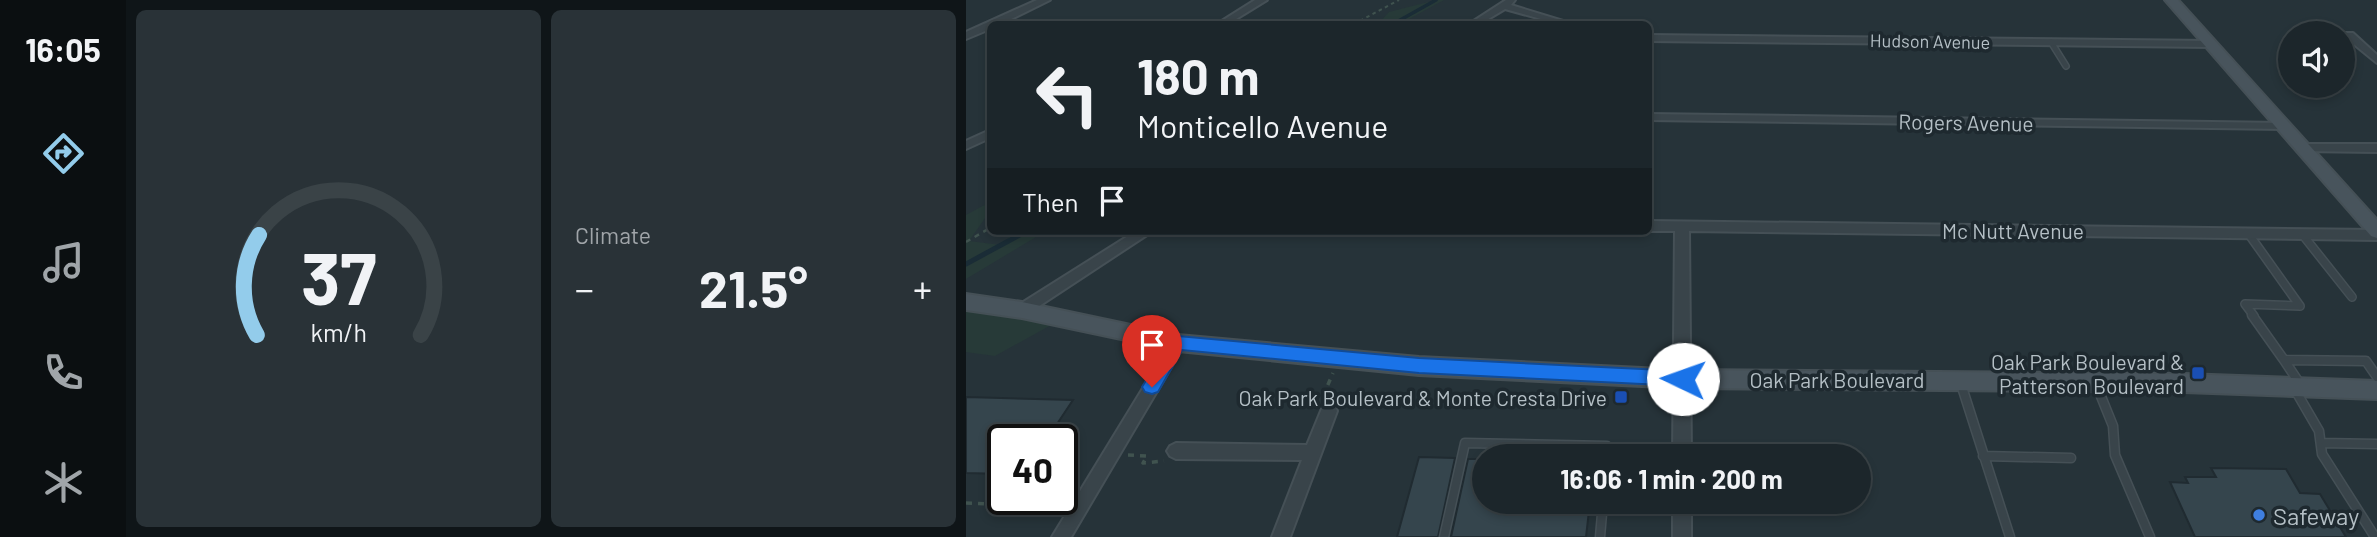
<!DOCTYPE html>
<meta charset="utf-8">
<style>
body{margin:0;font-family:Barlow,sans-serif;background:#293237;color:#f1f3f6;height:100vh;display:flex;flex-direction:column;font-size:26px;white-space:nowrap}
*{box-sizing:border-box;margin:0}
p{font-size:23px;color:#a0a5a9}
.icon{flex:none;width:38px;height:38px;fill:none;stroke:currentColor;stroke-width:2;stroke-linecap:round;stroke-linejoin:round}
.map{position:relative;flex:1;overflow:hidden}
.panel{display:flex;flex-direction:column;gap:10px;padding:10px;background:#0f1518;width:840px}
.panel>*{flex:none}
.guide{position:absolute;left:21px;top:21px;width:665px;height:214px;border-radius:10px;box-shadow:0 4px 10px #0003,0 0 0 2px #3a4347;background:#1c262b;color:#f1f3f6;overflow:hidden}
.controls{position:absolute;left:1312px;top:21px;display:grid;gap:14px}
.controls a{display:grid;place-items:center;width:77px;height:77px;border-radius:50%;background:#1c262b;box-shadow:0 4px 10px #0003,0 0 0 2px #3a4347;font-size:35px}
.speed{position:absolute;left:21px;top:424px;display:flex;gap:14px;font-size:35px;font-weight:700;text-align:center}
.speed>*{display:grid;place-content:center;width:91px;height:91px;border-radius:50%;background:#1c262b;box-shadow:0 4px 10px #0003,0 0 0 2px #3a4347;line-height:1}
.speed .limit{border:4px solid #111;border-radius:10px;background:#fff;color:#111}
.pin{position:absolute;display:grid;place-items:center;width:60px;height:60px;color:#fff;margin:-72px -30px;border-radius:50% 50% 50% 0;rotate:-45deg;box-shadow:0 0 7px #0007}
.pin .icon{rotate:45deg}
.me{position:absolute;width:77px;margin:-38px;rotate:273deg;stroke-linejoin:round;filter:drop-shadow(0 0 5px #0008)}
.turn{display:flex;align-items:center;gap:24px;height:147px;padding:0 35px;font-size:32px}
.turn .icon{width:91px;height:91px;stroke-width:2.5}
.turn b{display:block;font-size:49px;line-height:60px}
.then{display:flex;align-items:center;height:66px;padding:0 35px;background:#0003;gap:14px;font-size:26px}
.big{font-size:52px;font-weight:700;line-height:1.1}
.panel .tile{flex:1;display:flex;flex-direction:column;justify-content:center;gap:10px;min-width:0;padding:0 24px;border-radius:10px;background:#293237}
.panel .dial{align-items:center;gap:0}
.dial svg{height:182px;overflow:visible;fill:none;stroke:#3a4347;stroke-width:7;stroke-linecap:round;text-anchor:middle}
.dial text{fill:#f1f3f6;stroke:none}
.heat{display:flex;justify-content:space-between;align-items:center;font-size:38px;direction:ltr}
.panel .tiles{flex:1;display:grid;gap:10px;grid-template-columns:repeat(2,1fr)}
.trip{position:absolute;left:506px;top:444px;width:399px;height:70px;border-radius:35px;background:#1c262b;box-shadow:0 4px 10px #0003,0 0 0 2px #3a4347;font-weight:700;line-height:70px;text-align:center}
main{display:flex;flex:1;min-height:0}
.tabs{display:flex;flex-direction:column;width:126px;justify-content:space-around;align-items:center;background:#0b0f11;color:#a0a5a9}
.tabs .icon{width:49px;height:49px}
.tabs .current{color:#93cceb}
.tabs b{font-size:32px;color:#f1f3f6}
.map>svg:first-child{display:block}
.green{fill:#273a38}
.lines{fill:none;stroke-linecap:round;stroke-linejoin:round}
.stream-far1{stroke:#1a2c36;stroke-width:3.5}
.stream{stroke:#1a2c36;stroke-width:5}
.building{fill:#35454d;stroke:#202b31;stroke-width:2}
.lane-far2-casing{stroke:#455056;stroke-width:8}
.lane-far1-casing{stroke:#455056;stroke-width:10}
.lane-casing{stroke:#455056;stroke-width:11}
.street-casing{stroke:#455056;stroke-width:4}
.secondary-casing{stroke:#455056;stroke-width:4}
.path-far2{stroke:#40534f;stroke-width:2;stroke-dasharray:3.5 3.5;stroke-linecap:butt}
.path-far1{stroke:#40534f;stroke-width:2.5;stroke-dasharray:5 5;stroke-linecap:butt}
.path{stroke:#40534f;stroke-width:3.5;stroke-dasharray:6 6;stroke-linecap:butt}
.lane-far2{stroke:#39444a;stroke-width:5}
.lane-far1{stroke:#39444a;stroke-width:7}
.lane{stroke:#39444a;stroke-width:8}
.street{fill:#39444a;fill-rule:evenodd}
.secondary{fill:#48545c;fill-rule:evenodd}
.route{fill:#1a73e8;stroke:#114b97;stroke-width:2}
.transit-dot{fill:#1a4fb4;stroke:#1e292f;stroke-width:2.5}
.shop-dot{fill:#3f7fe0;stroke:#1e292f;stroke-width:2.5}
.labels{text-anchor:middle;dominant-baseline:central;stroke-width:7;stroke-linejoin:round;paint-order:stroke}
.far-street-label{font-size:18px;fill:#b4bfc5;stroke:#1e292f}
.street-label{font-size:21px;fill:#b4bfc5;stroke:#1e292f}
.poi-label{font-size:21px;fill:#b4bfc5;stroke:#1e292f;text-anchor:end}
.near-poi-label{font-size:24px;fill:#b4bfc5;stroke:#1e292f;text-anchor:start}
</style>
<main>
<nav class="tabs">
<b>16:05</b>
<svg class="icon current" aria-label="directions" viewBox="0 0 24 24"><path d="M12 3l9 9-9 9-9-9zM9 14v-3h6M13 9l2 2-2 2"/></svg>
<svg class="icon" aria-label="music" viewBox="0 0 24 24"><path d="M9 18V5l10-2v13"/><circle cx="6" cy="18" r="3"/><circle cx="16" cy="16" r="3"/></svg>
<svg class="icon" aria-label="phone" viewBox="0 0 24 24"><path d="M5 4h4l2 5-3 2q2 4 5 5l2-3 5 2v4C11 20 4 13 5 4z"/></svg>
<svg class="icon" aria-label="climate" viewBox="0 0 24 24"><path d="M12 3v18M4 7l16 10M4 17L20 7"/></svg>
</nav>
<section class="panel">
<div class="tiles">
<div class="tile dial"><svg viewBox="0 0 100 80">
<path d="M14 69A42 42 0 1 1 86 69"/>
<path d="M14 69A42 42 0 0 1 15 25" stroke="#93cceb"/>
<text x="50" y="56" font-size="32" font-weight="700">37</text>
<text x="50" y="72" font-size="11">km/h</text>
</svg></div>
<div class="tile"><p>Climate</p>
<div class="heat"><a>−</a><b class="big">21.5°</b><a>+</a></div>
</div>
</div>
</section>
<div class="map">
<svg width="1411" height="537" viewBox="0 0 1411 537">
<rect width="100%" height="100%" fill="#263339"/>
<path class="green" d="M 470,0 L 478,0 L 434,24 L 412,24 L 423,12 Z
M 24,202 L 24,211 L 3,241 L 35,245 L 49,231 L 80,231 L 0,279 L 0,215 Z
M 0,302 L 96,319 L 29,356 L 0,352 Z"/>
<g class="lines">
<path class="stream-far1" d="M 427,24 L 470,0"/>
<path class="stream" d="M 0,264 L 61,231"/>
</g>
<path class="building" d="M 0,397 L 107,400 L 81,439 L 37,439 L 37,474 L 0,473 Z
M 453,457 L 489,458 L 472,537 L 431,537 Z
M 502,459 L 518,459 L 518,502 L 624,502 L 620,537 L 485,537 Z
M 1245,468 L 1320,469 L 1334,493 L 1354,494 L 1380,537 L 1229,537 L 1204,482 L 1222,483 L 1219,477 L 1250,477 Z"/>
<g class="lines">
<defs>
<path id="lane-far2" d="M 1085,42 L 1100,66"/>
<path id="lane-far1" d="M 1282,233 L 1334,306
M 1336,234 L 1386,297
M 1288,316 L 1279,304 L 1334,306"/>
<path id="lane" d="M 1286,315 L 1318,360
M 995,384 L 1044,537
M 1130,384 L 1147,426 L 1149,455 L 1184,537
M 1334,384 L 1318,360 L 1400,361 L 1411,377
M 1328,388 L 1353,431 L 1356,454 L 1409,537
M 1355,443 L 1411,444
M 1017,456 L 1105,458
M 478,537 L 499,443 L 641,446 L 640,457
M 634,537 L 637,502"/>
<path id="street" d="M 71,0 L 84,0 L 35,24 L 24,24 L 24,29 L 0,39 L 0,32 Z
M 289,0 L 301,0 L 262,24 L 251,24 Z
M 540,0 L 549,0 L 545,5 L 607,24 L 593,24 L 539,9 L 514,24 L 503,24 Z
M 1379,33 L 1387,33 L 1411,55 L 1411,63 L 1379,37 Z
M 682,35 L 1245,41 L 1250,44 L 1245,47 L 682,41 Z
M 682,114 L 1318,123 L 1324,126 L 1318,129 L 682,120 Z
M 24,130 L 24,138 L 0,149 L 0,141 Z
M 1337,144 L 1411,144 L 1411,152 L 1333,151 L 1333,145 Z
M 682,221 L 1411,230 L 1411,240 L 723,231 L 725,457 L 707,457 L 709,231 L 682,231 Z
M 170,231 L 187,231 L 61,314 L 51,314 L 49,310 L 51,306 Z
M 212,337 L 217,339 L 220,343 L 217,347 L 105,537 L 86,537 L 207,339 Z
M 363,404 L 369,406 L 371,411 L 324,537 L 306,537 L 336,460 L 210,459 L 204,456 L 201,451 L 204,446 L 210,443 L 341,445 L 357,406 Z
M 707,502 L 725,502 L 725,537 L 707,537 Z"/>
<path id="secondary" d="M 1199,0 L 1212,0 L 1411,220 L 1411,238 L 1405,236 Z
M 0,294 L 56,302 L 212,335 L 453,357 L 717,370 L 1218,374 L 1411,381 L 1411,399 L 1218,392 L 717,388 L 453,375 L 212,351 L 56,318 L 0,310 Z"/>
</defs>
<use href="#lane-far2" class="lane-far2-casing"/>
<use href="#lane-far1" class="lane-far1-casing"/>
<use href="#lane" class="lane-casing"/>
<use href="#street" class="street-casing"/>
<use href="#secondary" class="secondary-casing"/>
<path class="path-far2" d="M 388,24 L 433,0"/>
<path class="path-far1" d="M 0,242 L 24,228"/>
<path class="path" d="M 357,396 L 367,373
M 162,455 L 181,456 L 177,463 L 198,461
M 0,503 L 84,506"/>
<use href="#lane-far2" class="lane-far2"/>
<use href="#lane-far1" class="lane-far1"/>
<use href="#lane" class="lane"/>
<use href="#street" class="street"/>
<use href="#secondary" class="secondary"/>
</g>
<path class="route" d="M 212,336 L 453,358 L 717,371 L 723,373 L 726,379 L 723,384 L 717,386 L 453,373 L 216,350 L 192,392 L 186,394 L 179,392 L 176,387 L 179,382 L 205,338 Z"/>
<g class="transit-dot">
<rect x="1225" y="366" width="14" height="14" rx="3.5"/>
<rect x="648" y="390" width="14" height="14" rx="3.5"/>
</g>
<circle class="shop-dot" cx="1293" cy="515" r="7"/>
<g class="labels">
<g class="far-street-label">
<text transform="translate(964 41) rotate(1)">Hudson Avenue</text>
</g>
<g class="street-label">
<text transform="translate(1000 122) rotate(1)">Rogers Avenue</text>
<text x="1047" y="230">Mc Nutt Avenue</text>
<text x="871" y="379">Oak Park Boulevard</text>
</g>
<g class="poi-label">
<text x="1218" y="361">Oak Park Boulevard &amp;<tspan x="1218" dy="24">Patterson Boulevard</tspan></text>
<text x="641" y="397">Oak Park Boulevard &amp; Monte Cresta Drive</text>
</g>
<g class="near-poi-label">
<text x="1307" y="515">Safeway</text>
</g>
</g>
</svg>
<div class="controls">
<a><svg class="icon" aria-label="sound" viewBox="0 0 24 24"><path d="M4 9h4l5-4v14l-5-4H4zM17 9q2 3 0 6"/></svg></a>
</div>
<div class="speed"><div class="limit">40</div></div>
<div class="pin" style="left:186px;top:387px;background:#d93025"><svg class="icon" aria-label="arrive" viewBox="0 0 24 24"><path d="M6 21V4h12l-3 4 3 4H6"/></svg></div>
<svg class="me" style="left:717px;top:379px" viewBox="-20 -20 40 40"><circle r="19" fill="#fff"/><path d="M0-13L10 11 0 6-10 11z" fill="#1a73e8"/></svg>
<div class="trip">16:06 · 1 min · 200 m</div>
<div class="guide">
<div class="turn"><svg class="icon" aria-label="left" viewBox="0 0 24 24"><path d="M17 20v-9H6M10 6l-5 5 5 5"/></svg><div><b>180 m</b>Monticello Avenue</div></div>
<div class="then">Then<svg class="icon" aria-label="arrive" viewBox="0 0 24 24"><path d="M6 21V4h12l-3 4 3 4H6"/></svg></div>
</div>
</div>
</main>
